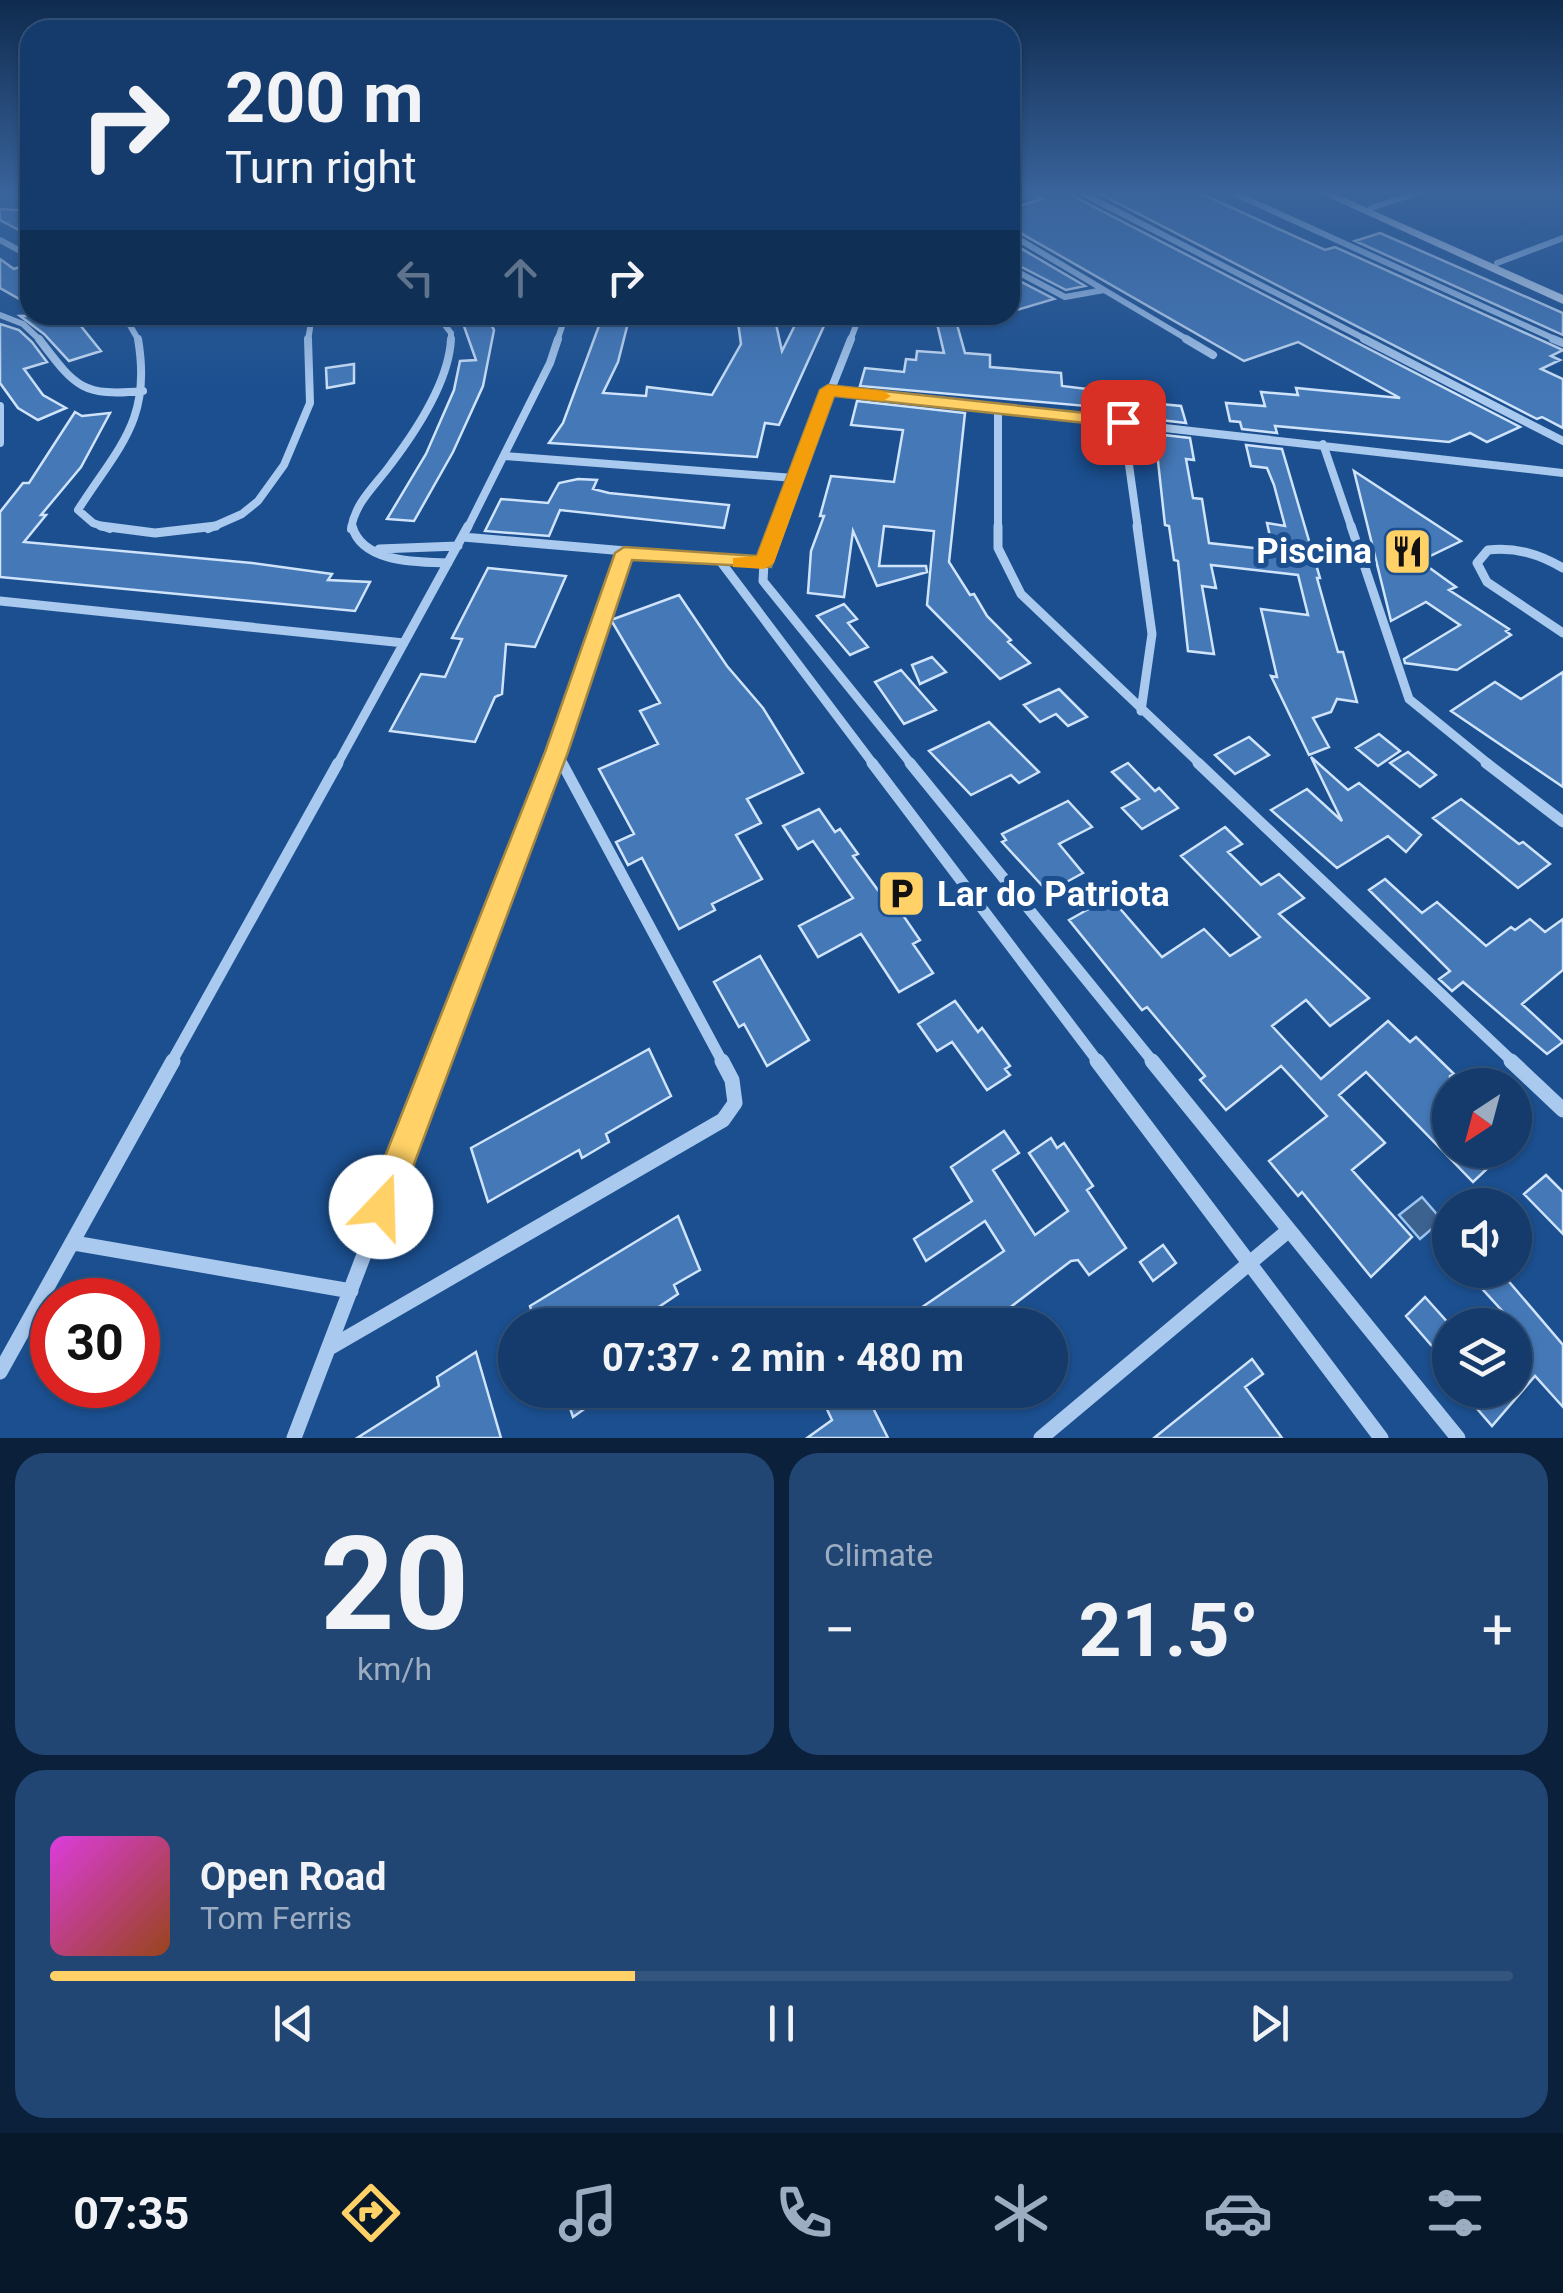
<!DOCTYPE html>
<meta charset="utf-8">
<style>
body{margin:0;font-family:Roboto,sans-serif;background:#214673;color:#f1f3f6;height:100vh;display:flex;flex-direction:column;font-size:38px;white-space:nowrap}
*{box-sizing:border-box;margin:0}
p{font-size:32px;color:#9dadc1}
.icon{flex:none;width:55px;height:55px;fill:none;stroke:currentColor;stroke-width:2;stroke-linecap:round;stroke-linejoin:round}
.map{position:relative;height:1438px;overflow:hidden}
.sheet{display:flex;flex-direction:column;gap:15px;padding:15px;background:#0b203b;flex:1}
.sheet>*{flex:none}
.hud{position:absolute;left:20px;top:20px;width:1000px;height:305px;border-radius:30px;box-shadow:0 2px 8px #0004,0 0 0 2px #33557e;background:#143b6b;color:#f1f3f6;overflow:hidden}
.needle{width:65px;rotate:216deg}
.controls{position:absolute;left:1432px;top:1068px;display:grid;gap:20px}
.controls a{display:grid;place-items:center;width:100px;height:100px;border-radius:50%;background:#143b6b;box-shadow:0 2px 8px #0004,0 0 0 2px #33557e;font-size:50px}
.speed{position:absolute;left:30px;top:1278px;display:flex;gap:20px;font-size:50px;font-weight:700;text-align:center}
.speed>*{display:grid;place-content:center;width:130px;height:130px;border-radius:50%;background:#143b6b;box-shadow:0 2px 8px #0004,0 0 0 2px #33557e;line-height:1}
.speed .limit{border:15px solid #d22;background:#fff;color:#111}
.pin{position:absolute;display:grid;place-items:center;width:85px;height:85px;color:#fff;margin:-42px;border-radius:20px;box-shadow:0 5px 15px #0006}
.me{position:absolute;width:110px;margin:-55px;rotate:21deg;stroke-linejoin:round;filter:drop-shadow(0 0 8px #0008)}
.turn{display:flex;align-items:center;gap:35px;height:210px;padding:0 40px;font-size:45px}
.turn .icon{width:130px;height:130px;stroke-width:2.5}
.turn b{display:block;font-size:70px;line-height:85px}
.lanes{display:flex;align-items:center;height:95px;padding:0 40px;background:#0003;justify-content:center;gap:50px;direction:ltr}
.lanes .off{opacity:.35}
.big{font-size:75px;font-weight:700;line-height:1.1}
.sheet .card{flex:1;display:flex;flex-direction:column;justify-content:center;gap:15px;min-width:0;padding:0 35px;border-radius:30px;background:#214673}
.sheet .dial{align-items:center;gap:0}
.dial b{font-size:130px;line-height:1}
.song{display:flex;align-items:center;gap:30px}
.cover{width:120px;height:120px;border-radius:15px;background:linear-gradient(135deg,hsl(300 70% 55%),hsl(20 70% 35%))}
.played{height:10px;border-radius:5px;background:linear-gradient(90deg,#ffd166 40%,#33557e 40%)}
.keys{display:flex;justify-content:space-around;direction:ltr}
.heat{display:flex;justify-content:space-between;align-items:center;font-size:55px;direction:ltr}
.sheet .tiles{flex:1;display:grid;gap:15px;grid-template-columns:1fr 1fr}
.card:last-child{grid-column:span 2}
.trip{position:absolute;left:498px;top:1308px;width:570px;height:100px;border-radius:50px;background:#143b6b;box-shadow:0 2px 8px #0004,0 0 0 2px #33557e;font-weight:700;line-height:100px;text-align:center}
.tab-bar{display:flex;height:160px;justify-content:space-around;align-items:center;background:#08182b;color:#9dadc1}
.tab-bar .icon{width:70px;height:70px}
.tab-bar .selected{color:#ffd166}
.tab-bar b{font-size:45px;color:#f1f3f6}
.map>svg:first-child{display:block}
.water{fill:#3c6290;stroke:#9cc4f0;stroke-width:2.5}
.building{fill:#4478b7;stroke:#cfe3fa;stroke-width:2.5}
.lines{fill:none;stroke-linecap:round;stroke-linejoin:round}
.minor-far4{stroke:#a9c9ee;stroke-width:6}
.minor-far3{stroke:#a9c9ee;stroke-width:8}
.minor-far2{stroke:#a9c9ee;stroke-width:9}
.minor-far1{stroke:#a9c9ee;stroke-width:11}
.minor{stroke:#a9c9ee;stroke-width:15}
.secondary{fill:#d6e6fa;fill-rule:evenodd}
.route{fill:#ffd166;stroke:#a68842;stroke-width:2.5}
.slow{fill:#f59e0b}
.labels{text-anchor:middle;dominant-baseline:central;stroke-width:10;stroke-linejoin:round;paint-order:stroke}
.poi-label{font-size:35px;font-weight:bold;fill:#fff;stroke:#1b4f8f;text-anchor:end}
</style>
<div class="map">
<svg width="1563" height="1438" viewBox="0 0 1563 1438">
<rect width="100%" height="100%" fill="#1b4f8f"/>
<path class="water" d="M 1422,1197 L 1442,1220 L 1420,1239 L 1399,1215 Z"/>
<path class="building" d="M 1027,191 L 1071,191 L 1075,197 L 1520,427 L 1487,442 L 1470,433 L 1449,442 L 1275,426 L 1277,433 L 1242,429 L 1240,422 L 1230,421 L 1226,403 L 1265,406 L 1261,392 L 1298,395 L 1296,388 L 1400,398 L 1298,342 L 1244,361 L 1010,227 L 1010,209 L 1042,199 Z
M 1094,191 L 1139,194 L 1195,191 L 1325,250 L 1335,247 L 1563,350 L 1551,356 L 1560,360 L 1541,369 L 1563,379 L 1563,428 L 1542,417 L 1537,419 Z
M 0,209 L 30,211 L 30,236 L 0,220 Z
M 1380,233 L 1563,313 L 1563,335 L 1355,241 Z
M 1010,242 L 1085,286 L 1066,290 L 1010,261 Z
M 0,259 L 14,269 L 30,263 L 30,305 L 0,288 Z
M 1010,276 L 1054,299 L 1010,312 Z
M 72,315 L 101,351 L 69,361 L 44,334 L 20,316 Z
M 460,315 L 486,315 L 494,330 L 483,386 L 453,452 L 414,521 L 387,519 L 426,454 L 454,390 L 460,361 L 476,360 Z
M 603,315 L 630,315 L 618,362 L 603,393 L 646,396 L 647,387 L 712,395 L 741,344 L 737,315 L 774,315 L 782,351 L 800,315 L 828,317 L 779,425 L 765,423 L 757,457 L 549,443 L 563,423 Z
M 935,315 L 947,315 L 956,321 L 965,353 L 990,355 L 990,367 L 1061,373 L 1062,386 L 1096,390 L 1097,407 L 860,386 L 865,368 L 904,372 L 906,359 L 916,360 L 917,351 L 944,353 Z
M 0,324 L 19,330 L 32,342 L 47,362 L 24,369 L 43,395 L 66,408 L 38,420 L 18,408 L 0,383 Z
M 354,364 L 354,383 L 327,388 L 326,368 Z
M 857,401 L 965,413 L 949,562 L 970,595 L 974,594 L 987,616 L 1011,640 L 1008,642 L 1030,663 L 1000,679 L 927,605 L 934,531 L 884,526 L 879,566 L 926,566 L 927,572 L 877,586 L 853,531 L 844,597 L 808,593 L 811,551 L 824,516 L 820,516 L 831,476 L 894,482 L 903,430 L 851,425 Z
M 1150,403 L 1181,406 L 1186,423 L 1152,419 Z
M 75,412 L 82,416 L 110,413 L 81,467 L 41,515 L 46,515 L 24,542 L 252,563 L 332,574 L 328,580 L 370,582 L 355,611 L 0,577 L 0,512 L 23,483 L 29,483 Z
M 1155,434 L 1190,438 L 1194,460 L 1186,459 L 1193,498 L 1202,499 L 1209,543 L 1273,550 L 1267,523 L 1285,526 L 1274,485 L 1267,468 L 1251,466 L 1246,445 L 1282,449 L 1320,578 L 1317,578 L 1331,628 L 1338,652 L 1343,652 L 1357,702 L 1337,699 L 1331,712 L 1313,718 L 1329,747 L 1309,755 L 1271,676 L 1277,677 L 1261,609 L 1308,615 L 1298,575 L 1211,565 L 1216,588 L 1202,586 L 1214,654 L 1188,651 L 1178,561 L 1174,560 L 1169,526 L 1165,525 Z
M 1354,471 L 1461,541 L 1420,561 L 1456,587 L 1449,590 L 1509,629 L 1506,631 L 1511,635 L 1457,670 L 1405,663 L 1404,659 L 1460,625 L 1426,602 L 1391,621 Z
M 578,479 L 597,480 L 593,489 L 609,493 L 729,505 L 724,528 L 560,510 L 549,536 L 485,531 L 501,499 L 548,503 L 559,483 Z
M 488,568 L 566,576 L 535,647 L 506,644 L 502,694 L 495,697 L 475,742 L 390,731 L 421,674 L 445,677 L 462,639 L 452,638 Z
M 679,595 L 727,666 L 763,708 L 803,773 L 747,799 L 761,823 L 736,835 L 762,879 L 712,904 L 715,910 L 679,929 L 642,858 L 628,865 L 616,842 L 634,834 L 599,769 L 658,744 L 640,711 L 660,703 L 611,620 Z
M 844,604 L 857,619 L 848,623 L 868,647 L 850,655 L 817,616 Z
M 932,657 L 946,672 L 920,684 L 912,665 Z
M 901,670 L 936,710 L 904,724 L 875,682 Z
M 1563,672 L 1563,787 L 1451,711 L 1495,682 L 1521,699 Z
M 1059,689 L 1087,717 L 1068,726 L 1056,714 L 1040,722 L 1024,705 Z
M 989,722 L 1039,772 L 1019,783 L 1011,775 L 971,795 L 929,751 Z
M 1379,734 L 1400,751 L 1378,766 L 1356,748 Z
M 1249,737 L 1269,755 L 1235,774 L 1215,755 Z
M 1408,752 L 1436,775 L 1420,787 L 1390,763 Z
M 1311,757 L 1348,790 L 1359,783 L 1421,835 L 1406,852 L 1388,836 L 1337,868 L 1271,810 L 1307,789 L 1342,821 Z
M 1128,763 L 1155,791 L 1159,788 L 1178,808 L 1142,829 L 1122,808 L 1139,799 L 1112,772 Z
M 1461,799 L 1519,844 L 1523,842 L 1550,864 L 1518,888 L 1433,818 Z
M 1068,801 L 1092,827 L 1059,844 L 1083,873 L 1048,892 L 1002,842 L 1006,840 L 1002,834 Z
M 819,809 L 835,832 L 840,829 L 858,854 L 853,856 L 891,908 L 896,905 L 920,940 L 913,944 L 933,973 L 899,992 L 861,934 L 818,957 L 799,926 L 853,898 L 813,841 L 798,849 L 783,826 Z
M 1225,827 L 1242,844 L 1228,852 L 1261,885 L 1279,874 L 1304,898 L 1279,914 L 1369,998 L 1330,1026 L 1306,1000 L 1272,1026 L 1321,1079 L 1388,1021 L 1410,1042 L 1416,1037 L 1454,1074 L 1450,1076 L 1450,1150 L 1507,1150 L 1473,1182 L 1366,1072 L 1339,1095 L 1385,1143 L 1352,1170 L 1412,1237 L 1371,1277 L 1302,1192 L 1298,1196 L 1269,1161 L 1327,1116 L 1281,1066 L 1226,1110 L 1200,1080 L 1205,1076 L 1147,1007 L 1142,1010 L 1069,920 L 1110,897 L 1162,957 L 1204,929 L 1230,956 L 1260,937 L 1181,856 Z
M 1385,879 L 1422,913 L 1437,902 L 1486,946 L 1511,927 L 1515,930 L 1530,919 L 1545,932 L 1563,919 L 1563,970 L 1522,1004 L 1563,1042 L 1547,1054 L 1463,982 L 1452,991 L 1439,979 L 1450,971 L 1369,890 Z
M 760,956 L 809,1040 L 767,1066 L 744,1024 L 739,1027 L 714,982 Z
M 955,1001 L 978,1032 L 982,1028 L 1010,1066 L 1005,1069 L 1010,1075 L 987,1090 L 952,1042 L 937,1051 L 918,1024 Z
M 649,1049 L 671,1096 L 606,1134 L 609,1142 L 582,1158 L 579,1150 L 488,1202 L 471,1148 Z
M 1004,1131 L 1019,1153 L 993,1170 L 1035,1235 L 1068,1211 L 1029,1153 L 1051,1138 L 1057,1148 L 1064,1143 L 1093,1186 L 1087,1190 L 1126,1248 L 1089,1275 L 1078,1260 L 1071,1261 L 1004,1312 L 1012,1325 L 896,1325 L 1004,1251 L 985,1221 L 926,1261 L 914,1239 L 972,1201 L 951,1167 Z
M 1546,1175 L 1563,1192 L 1563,1234 L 1524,1194 Z
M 678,1216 L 700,1270 L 674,1285 L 678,1294 L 632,1325 L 536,1325 L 530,1306 Z
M 1163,1245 L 1176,1263 L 1153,1281 L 1140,1262 Z
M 1465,1270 L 1499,1270 L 1563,1345 L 1563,1407 L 1535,1376 L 1492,1426 L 1461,1390 L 1515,1390 L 1515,1325 Z
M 1425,1297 L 1450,1325 L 1450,1367 L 1406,1316 Z
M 476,1352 L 501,1438 L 357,1438 L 439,1386 L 437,1377 Z
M 1252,1359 L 1263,1374 L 1245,1387 L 1282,1438 L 1154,1438 Z
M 564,1390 L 611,1390 L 573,1417 Z
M 818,1390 L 864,1390 L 888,1438 L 807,1438 L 832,1420 Z"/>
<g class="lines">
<path class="minor-far4" d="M 1078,191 L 1369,341
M 1229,191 L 1559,341
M 1371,208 L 1423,191
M 1010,234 L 1190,341
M 0,240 L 26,254
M 1497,263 L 1563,238
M 1010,268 L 1065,297 L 1104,290
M 0,315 L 23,324 L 41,341
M 124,315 L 139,341
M 437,315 L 451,333 L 451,341
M 308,341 L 312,315
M 557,341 L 566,315
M 850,341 L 860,315"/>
<path class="minor-far3" d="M 39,339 C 75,386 81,397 143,391
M 1186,339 L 1213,355
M 1364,339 L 1563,441
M 1553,339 L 1563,343
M 828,390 L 1563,473
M 0,406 L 0,443
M 998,407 L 998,529
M 1123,422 L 1138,529
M 1323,444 L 1352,529
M 505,456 L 794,478
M 110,529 L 93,523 L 78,510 C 119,446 152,420 138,339
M 208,529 L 242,514 L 258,501 L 284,465 L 310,403 L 308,339
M 351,529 C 355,502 376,485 391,464 C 416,431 449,381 451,339
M 467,529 L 550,363 L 558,339
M 776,529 L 851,339"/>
<path class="minor-far2" d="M 101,526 L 155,533 L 216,526
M 352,526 C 362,563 417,562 448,563
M 777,526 L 764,563 L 763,581 L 912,765
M 998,526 L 998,548 L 1021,594 L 1201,765
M 1137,526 L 1152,634 L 1141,711
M 1351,526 L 1409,699 L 1490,765
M 463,537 L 764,563
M 379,549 L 458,546
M 721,562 L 874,765
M 1563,568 C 1539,554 1516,547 1488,550 L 1477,563 L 1487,582 L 1563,633
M 0,601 L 404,643
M 556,752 L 563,765
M 337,765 L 468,526
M 551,765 L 625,553"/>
<path class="minor-far1" d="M 562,763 L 723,1063
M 872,763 L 1099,1063
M 910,763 L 1154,1063
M 1198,763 L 1514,1063
M 1486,763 L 1563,822
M 171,1063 L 338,763
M 437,1063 L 552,763"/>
<path class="minor" d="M 1097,1061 L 1381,1438
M 1152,1061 L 1458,1438
M 1511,1061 L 1563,1110
M 74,1243 L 351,1291
M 331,1347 L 723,1120 L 735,1103 L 732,1080 L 722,1061
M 0,1372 L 173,1061
M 294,1438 L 438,1061
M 1041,1438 L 1289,1230"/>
<path class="secondary" d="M 1315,191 L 1329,191 L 1563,295 L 1563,304 Z"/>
</g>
<linearGradient id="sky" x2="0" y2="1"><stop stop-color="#0f2b4f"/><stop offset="0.49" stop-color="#39639b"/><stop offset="1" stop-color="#39639b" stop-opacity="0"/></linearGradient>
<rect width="1563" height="393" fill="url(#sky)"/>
<path class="route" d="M 828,385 L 1123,417 L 1131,422 L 1123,427 L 834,396 L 771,567 L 632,560 L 568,752 L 398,1207 L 393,1218 L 381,1223 L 370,1218 L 365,1207 L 545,752 L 615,553 L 624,547 L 757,556 L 820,390 Z"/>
<path class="slow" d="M 828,385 L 883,391 L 891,396 L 883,401 L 834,396 L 774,563 L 764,569 L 733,567 L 733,558 L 757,556 L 820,390 Z"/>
<defs>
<symbol id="restaurant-square" viewBox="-11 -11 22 22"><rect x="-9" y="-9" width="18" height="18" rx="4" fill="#ffd166" stroke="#1b4f8f"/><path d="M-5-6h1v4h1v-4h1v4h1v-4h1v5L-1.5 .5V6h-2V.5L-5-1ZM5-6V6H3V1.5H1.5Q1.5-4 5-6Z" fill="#111"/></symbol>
<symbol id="parking-square" viewBox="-11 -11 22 22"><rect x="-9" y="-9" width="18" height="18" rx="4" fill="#ffd166" stroke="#1b4f8f"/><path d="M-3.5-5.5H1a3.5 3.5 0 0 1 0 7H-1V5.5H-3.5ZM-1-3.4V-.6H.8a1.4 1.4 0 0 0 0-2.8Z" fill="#111"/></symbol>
</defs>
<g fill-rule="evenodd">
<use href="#restaurant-square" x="1380" y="524" width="55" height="55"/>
<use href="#parking-square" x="874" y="866" width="55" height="55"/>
</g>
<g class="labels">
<g class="poi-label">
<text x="1372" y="551">Piscina</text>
<text x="937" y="894" text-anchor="start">Lar do Patriota</text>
</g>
</g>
</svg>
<div class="controls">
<a><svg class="needle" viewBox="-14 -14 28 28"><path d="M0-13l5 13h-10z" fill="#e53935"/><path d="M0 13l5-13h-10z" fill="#9dadc1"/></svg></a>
<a><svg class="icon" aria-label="sound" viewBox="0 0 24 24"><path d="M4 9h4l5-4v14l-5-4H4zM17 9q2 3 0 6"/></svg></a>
<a><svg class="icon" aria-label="layers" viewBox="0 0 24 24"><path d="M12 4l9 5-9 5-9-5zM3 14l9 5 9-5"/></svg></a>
</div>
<div class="speed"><div class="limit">30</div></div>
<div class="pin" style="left:1123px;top:422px;background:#d93025"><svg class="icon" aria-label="arrive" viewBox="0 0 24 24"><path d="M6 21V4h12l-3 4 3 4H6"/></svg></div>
<svg class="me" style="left:381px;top:1207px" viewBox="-20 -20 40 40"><circle r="19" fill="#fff"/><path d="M0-13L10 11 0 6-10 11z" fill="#ffd166"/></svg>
<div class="trip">07:37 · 2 min · 480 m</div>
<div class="hud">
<div class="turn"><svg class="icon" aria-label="right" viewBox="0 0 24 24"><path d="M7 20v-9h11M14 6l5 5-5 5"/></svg><div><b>200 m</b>Turn right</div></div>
<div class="lanes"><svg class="icon off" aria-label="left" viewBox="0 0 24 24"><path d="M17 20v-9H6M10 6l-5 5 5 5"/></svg><svg class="icon off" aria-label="ahead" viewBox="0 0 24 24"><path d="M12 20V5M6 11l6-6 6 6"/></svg><svg class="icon" aria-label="right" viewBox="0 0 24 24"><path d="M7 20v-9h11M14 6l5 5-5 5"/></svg></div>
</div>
</div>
<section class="sheet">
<div class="tiles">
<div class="card dial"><b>20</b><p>km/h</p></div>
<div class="card"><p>Climate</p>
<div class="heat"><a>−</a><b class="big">21.5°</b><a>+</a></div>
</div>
<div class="card">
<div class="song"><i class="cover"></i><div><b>Open Road</b><p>Tom Ferris</p></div></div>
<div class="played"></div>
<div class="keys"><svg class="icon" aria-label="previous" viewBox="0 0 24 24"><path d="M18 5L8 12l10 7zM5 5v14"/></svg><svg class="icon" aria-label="pause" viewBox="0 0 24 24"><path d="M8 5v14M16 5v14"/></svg><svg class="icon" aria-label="next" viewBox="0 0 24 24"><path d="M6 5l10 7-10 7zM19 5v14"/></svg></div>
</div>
</div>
</section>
<nav class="tab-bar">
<b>07:35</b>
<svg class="icon selected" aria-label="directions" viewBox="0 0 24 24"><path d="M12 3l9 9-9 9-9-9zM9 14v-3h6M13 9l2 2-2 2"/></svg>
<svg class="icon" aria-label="music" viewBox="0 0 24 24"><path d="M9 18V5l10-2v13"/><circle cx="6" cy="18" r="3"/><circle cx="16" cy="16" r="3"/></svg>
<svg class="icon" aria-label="phone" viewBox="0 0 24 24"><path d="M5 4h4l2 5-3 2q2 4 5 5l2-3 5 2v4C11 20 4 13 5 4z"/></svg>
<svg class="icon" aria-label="climate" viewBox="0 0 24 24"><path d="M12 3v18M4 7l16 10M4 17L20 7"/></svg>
<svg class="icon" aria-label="car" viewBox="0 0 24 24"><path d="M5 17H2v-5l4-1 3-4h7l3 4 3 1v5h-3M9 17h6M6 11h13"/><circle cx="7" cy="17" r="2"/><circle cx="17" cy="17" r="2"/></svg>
<svg class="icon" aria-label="filters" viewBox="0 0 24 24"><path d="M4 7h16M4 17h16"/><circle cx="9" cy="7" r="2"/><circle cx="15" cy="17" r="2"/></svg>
</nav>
